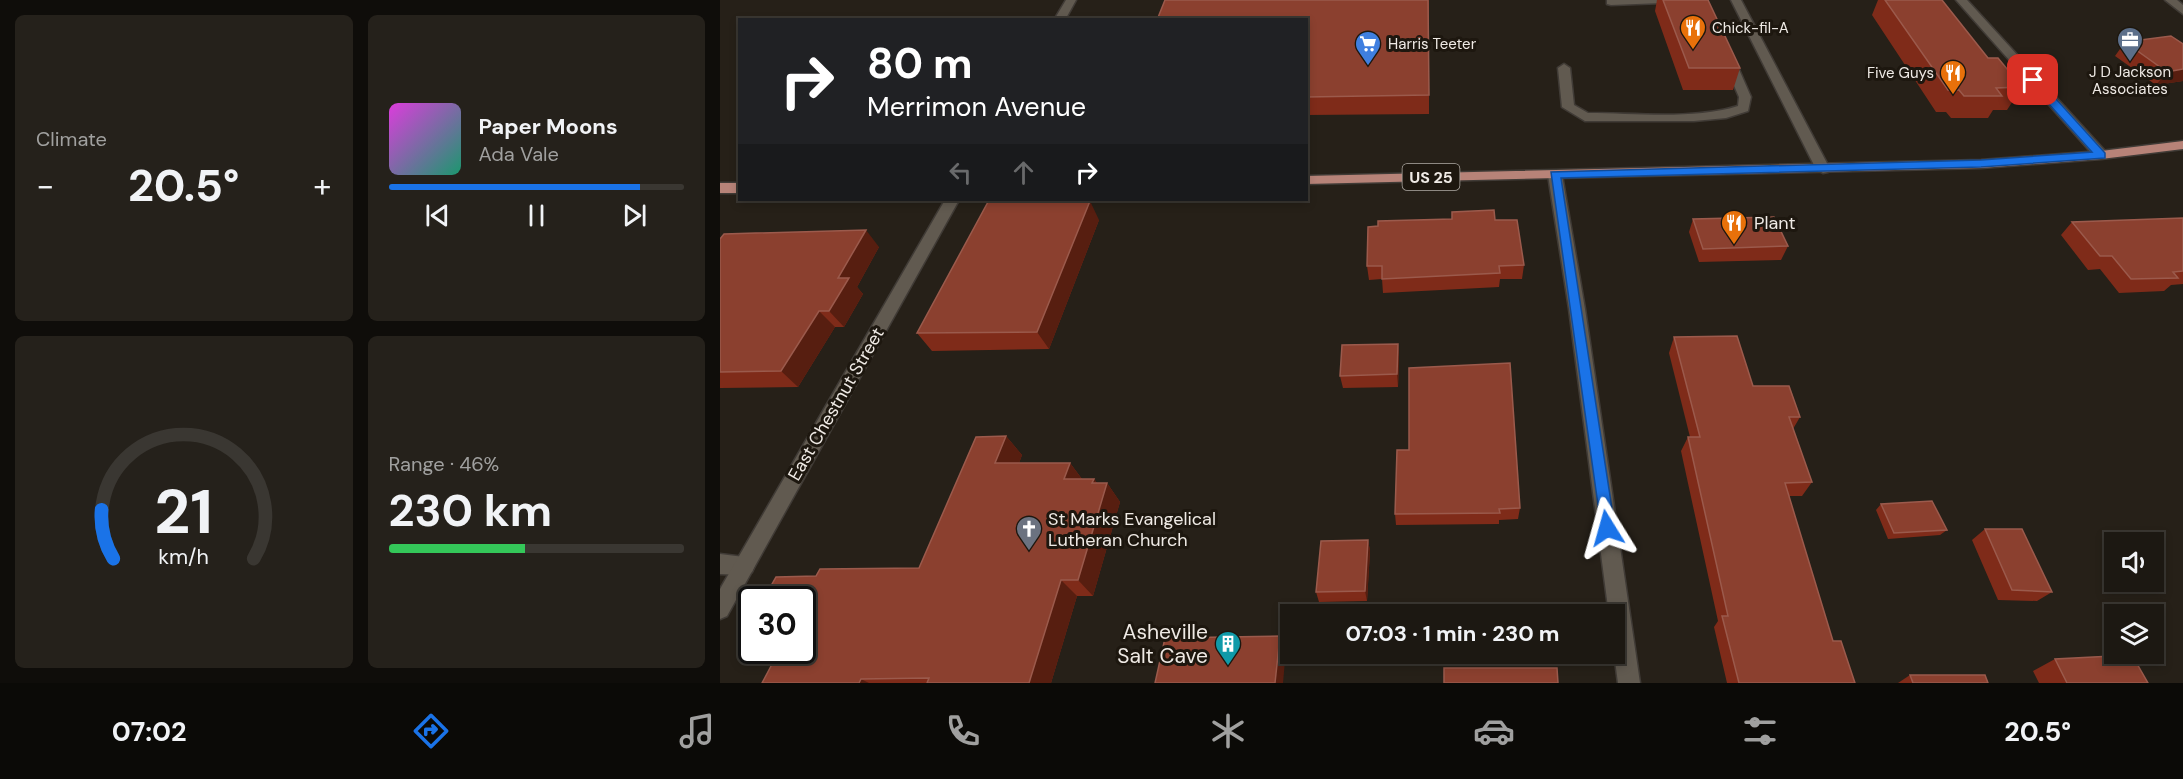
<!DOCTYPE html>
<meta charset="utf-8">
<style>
body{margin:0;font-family:"DM Sans",sans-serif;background:#25211b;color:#f1f3f6;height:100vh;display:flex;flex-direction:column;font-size:22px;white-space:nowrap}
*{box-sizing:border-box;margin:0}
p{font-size:20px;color:#a0a09f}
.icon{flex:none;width:33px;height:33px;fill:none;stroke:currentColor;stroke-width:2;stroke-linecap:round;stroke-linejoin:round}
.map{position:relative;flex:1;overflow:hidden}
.sheet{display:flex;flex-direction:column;gap:15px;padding:15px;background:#0f0d0a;width:720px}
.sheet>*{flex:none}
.top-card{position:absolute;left:18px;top:18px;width:570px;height:183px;border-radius:0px;box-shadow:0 3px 9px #0003,0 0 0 2px #3a3732;background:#202124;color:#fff;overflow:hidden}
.tools{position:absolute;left:1384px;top:532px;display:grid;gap:12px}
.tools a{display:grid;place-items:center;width:60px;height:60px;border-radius:0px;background:#1c1812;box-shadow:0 3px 9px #0003,0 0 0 2px #3a3732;font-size:30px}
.speed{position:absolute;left:18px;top:586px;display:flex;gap:12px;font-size:30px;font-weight:700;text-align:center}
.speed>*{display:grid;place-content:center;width:78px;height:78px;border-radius:50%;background:#1c1812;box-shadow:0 3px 9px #0003,0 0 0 2px #3a3732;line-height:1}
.speed .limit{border:3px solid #111;border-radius:9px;background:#fff;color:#111}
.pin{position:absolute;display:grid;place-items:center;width:51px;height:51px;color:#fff;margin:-26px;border-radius:12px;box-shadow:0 3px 9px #0006}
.me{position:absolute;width:66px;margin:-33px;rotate:352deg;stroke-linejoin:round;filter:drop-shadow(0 0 4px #0008)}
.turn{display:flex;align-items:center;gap:21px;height:126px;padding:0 30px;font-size:27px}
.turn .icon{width:78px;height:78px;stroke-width:2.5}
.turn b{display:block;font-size:42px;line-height:51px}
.lanes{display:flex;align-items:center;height:57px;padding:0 30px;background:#0003;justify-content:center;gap:30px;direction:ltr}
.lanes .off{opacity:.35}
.big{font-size:45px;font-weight:700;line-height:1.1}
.sheet .tile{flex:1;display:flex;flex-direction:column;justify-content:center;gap:9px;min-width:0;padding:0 21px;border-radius:9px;background:#25211b}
.sheet .dial{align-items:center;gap:0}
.dial svg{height:156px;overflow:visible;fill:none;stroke:#3a3732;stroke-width:7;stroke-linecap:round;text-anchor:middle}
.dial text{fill:#f1f3f6;stroke:none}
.song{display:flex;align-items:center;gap:18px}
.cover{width:72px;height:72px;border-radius:9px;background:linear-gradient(135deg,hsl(300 70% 55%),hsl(160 70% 35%))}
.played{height:6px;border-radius:3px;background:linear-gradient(90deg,#1a73e8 85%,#3a3732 85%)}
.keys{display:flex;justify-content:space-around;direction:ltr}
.heat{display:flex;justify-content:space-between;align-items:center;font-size:33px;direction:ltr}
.charge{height:9px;border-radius:4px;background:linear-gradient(90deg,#34c759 46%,#3a3732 0)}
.sheet .tiles{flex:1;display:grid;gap:15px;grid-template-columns:repeat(2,1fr)}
.trip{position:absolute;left:560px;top:604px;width:345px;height:60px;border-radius:0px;background:#1c1812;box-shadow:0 3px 9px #0003,0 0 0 2px #3a3732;font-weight:700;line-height:60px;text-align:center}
.tab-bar{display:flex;height:96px;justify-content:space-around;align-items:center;background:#0b0a07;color:#a0a09f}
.tab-bar .icon{width:42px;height:42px}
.tab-bar .current{color:#1a73e8}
.tab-bar b{font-size:27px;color:#f1f3f6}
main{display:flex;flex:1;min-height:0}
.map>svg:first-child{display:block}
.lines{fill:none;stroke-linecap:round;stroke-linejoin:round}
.service-casing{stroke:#403b36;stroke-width:3}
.minor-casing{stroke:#403b36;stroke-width:3}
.tertiary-casing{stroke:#403b36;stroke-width:3}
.primary-casing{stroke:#403b36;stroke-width:3}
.service{fill:#615a50;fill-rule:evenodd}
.minor{fill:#615a50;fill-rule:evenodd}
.tertiary{fill:#615a50;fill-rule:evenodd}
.primary{fill:#b78378;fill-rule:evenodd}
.wall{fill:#7f2b19}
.shaded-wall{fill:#571e10}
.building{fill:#8b402f;stroke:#9b5a4c;stroke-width:1.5}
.route{fill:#1a73e8;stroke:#114b97;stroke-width:1.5}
.labels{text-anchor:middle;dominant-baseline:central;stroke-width:6;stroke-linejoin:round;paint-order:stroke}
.far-poi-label{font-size:15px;fill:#efeae5;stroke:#1d170f;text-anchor:start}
.shield{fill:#1d170f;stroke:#b0aba5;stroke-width:1.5}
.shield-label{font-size:16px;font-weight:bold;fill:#efeae5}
.poi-label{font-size:18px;fill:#efeae5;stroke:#1d170f;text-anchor:start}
.street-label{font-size:18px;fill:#efeae5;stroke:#1d170f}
.near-poi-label{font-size:21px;fill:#efeae5;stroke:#1d170f;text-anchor:end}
</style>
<main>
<section class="sheet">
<div class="tiles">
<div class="tile"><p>Climate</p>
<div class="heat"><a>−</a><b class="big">20.5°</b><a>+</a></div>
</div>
<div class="tile">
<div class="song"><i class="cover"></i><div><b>Paper Moons</b><p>Ada Vale</p></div></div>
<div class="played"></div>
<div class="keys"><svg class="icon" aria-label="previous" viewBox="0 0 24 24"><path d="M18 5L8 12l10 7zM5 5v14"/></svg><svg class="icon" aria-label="pause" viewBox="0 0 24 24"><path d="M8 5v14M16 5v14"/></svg><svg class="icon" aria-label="next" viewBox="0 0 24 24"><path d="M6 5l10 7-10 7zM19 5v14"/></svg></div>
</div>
<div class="tile dial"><svg viewBox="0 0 100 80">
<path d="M14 69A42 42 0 1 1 86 69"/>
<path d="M14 69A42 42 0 0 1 8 44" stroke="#1a73e8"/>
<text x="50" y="56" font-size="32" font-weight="700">21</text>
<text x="50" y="72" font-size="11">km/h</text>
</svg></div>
<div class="tile"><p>Range · 46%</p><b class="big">230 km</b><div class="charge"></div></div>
</div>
</section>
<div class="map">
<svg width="1463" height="683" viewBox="0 0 1463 683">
<rect width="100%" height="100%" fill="#262018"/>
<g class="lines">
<defs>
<path id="service" d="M 887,0 L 947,0 L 942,3 L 891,5 L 887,4 Z
M 1011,0 L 1021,0 L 1110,169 L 1108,172 L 1103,173 L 1096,169 Z
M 1004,56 L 1014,58 L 1031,97 L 1028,111 L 1006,118 L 974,121 L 865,121 L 842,107 L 838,68 L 844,64 L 850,68 L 854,105 L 868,113 C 914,113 974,120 1018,106 L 1019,97 L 1002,58 Z
M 0,554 L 32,558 L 35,565 L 32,572 L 25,575 L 0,574 Z"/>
<path id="minor" d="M 1236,0 L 1247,0 L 1386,152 L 1386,158 L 1376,158 Z
M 1445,0 L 1457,0 L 1463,5 L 1463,14 Z
M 835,171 L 842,175 L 865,309 L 920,683 L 898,683 L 894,653 L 894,615 L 889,615 L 849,309 L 828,175 Z"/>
<path id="tertiary" d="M 346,0 L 356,0 L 345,20 L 334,20 Z
M 225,200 L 239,200 L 7,616 L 0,619 L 0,589 Z"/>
<path id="primary" d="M 1463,141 L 1463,149 L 1381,159 L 1261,168 L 586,184 L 586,176 L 1261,160 L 1381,151 Z
M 0,183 L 20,183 L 20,193 L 0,193 Z"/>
</defs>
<use href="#service" class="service-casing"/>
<use href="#minor" class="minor-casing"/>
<use href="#tertiary" class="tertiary-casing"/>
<use href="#primary" class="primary-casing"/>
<use href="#service" class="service"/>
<use href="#minor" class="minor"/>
<use href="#tertiary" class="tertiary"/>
<use href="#primary" class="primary"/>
</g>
<path class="wall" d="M 709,0 L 709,114 L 586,115 L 586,20 Z
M 937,0 L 988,0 L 1020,68 L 1013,90 L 963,90 L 935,11 Z
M 1158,0 L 1222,0 L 1268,58 L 1302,87 L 1287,110 L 1273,110 L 1268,118 L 1231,118 L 1226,112 L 1216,112 L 1152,15 Z
M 1405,42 L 1463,44 L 1463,81 L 1436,85 L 1395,56 Z
M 732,212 L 775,220 L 804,265 L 802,279 L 780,279 L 779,287 L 663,293 L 662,279 L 649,280 L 647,266 L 732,219 Z
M 1463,218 L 1463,284 L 1451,285 L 1444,291 L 1399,293 L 1380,269 L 1368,270 L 1341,235 L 1352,222 Z
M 973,219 L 1068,246 L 1061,260 L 979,262 L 969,232 Z
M 379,220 L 329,349 L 212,351 L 197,333 Z
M 0,239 L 159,247 L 137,287 L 143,294 L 124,327 L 115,327 L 78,387 L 0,388 Z
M 954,337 L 1033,386 L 1080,417 L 1073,429 L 1092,482 L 1082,496 L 1069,496 L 1113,641 L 1135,683 L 1007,683 L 994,627 L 998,621 L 961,451 L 968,437 L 970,437 L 949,353 Z
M 678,344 L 679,357 L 678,387 L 623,388 L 620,376 Z
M 286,436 L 302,455 L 299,463 L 350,463 L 362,479 L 374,479 L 377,483 L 387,483 L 400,502 L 373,596 L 357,596 L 331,683 L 42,683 L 55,658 L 49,658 L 34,651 L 82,651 L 96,576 L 199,568 Z
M 677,450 L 800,508 L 798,519 L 779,520 L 779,524 L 676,525 L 675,514 Z
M 1161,504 L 1227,530 L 1220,535 L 1168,539 L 1156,510 Z
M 1265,529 L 1332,592 L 1317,601 L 1278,600 L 1252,540 Z
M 648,540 L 650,551 L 647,601 L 599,602 L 596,592 Z
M 32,621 L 32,650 L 19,644 Z
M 1335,659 L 1428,683 L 1319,683 L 1313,671 Z
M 1190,675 L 1268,683 L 1178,683 Z"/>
<path class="shaded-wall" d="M 1463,69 L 1463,81 L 1436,85 L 1447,72 Z
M 370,201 L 379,220 L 329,349 L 317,332 Z
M 146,230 L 159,247 L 137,287 L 143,294 L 124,327 L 109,311 L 118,278 Z
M 99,311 L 115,327 L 78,387 L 61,371 Z
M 678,344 L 679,357 L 678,387 L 677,374 Z
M 286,436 L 302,455 L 292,482 L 275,463 Z
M 350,463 L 364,482 L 344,479 Z
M 374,479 L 384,493 L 387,483 L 400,502 L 373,596 L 358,580 L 372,483 Z
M 648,540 L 650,551 L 647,601 L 645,591 Z
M 341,580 L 357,596 L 331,683 L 309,683 Z
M 560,636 L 566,649 L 563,683 L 555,683 Z
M 141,679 L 149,683 L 139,683 Z"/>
<path class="building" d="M 445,0 L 708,0 L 709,95 L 586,97 L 586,20 L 437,20 Z
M 943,0 L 988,0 L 1020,68 L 969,68 Z
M 1165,0 L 1222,0 L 1268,58 L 1278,58 L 1302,87 L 1276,88 L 1282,96 L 1244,96 L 1239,90 L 1228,90 Z
M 1451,36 L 1463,44 L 1463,69 L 1447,72 L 1405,42 Z
M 370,201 L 317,332 L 197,333 L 268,202 Z
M 774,210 L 775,220 L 797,220 L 804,265 L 779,266 L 780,273 L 662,279 L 662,266 L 647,266 L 648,227 L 658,226 L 658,221 L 732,219 L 732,212 Z
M 1054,217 L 1068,246 L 983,249 L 973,219 Z
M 1463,218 L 1463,271 L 1453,272 L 1458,278 L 1411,279 L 1392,256 L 1380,256 L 1352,222 Z
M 146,230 L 118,278 L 129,278 L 109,311 L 99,311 L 61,371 L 0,372 L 0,239 L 4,234 Z
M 1017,336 L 1033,386 L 1069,386 L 1080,417 L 1069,417 L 1092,482 L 1065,483 L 1113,641 L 1121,641 L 1135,683 L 1019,683 L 1002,616 L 1008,616 L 968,437 L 980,437 L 954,337 Z
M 678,344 L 677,374 L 620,376 L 622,345 Z
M 790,363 L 800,508 L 779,509 L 780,513 L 675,514 L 677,450 L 689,450 L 689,368 Z
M 286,436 L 275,463 L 350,463 L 344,479 L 374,479 L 372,483 L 387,483 L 358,580 L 341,580 L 309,683 L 207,683 L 209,678 L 141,679 L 139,683 L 42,683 L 59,651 L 82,651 L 82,600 L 43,600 L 56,577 L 96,576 L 100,569 L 199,568 L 256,437 Z
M 1212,501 L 1227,530 L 1174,533 L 1161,504 Z
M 1265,529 L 1302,529 L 1332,592 L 1292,590 Z
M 648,540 L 645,591 L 596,592 L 601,541 Z
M 32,621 L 32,644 L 19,644 Z
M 560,636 L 555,683 L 435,683 L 445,638 Z
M 1412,655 L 1428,683 L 1347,683 L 1335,659 Z
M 724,668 L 837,668 L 838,683 L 724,683 Z
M 1190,675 L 1265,675 L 1268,683 L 1193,683 Z"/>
<path class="route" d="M 1310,78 L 1317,78 L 1385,153 L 1385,158 L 1261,167 L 841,178 L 895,528 L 893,533 L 887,535 L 882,533 L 831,172 L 1261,160 L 1372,152 L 1310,83 Z"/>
<defs>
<symbol id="restaurant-pin" viewBox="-11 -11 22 30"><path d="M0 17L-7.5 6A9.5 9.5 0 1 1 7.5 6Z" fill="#e8710a" stroke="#1d170f"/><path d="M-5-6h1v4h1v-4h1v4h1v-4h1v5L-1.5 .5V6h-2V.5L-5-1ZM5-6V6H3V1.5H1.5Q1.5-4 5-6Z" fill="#fff"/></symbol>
<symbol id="office-pin" viewBox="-11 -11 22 30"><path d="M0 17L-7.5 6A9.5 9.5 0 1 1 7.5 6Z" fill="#5c6f8a" stroke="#1d170f"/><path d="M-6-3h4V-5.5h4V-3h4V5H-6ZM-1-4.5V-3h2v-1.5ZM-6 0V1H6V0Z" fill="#fff"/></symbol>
<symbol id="supermarket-pin" viewBox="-11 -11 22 30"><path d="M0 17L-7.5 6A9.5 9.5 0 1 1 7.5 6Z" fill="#3f7fe0" stroke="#1d170f"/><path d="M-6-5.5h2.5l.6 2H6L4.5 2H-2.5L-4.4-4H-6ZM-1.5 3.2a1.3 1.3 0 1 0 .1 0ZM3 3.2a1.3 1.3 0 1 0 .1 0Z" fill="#fff"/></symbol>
<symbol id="church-pin" viewBox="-11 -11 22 30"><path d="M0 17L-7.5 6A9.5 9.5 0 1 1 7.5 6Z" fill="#6b7280" stroke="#1d170f"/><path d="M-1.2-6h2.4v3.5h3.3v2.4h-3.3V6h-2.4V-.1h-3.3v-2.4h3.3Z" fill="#fff"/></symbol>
<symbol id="building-pin" viewBox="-11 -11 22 30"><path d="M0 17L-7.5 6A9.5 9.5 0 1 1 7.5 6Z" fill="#0f9aa8" stroke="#1d170f"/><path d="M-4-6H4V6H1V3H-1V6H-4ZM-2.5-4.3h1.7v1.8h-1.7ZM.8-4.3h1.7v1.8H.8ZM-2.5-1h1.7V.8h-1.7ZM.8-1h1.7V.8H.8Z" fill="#fff"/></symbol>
</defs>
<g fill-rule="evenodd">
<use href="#restaurant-pin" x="958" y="13" width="30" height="40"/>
<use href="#office-pin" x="1395" y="25" width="30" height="40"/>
<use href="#supermarket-pin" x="633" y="29" width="30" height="40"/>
<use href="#restaurant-pin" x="1218" y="58" width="30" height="40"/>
<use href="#restaurant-pin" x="999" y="208" width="30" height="40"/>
<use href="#church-pin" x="294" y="514" width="30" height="40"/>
<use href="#building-pin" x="493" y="629" width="30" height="40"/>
</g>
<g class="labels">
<g class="far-poi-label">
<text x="992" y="28">Chick-fil-A</text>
<text x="668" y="44">Harris Teeter</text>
<text x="1410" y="72" text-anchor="middle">J D Jackson<tspan x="1410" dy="17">Associates</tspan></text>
<text x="1214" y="73" text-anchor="end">Five Guys</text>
</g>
<rect class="shield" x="682.5" y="164" width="57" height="26" rx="4.5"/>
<g class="shield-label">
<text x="711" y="177">US 25</text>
</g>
<g class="poi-label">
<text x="1034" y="223">Plant</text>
<text x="328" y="519">St Marks Evangelical<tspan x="328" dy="21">Lutheran Church</tspan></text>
</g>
<g class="street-label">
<text transform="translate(116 404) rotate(-60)">East Chestnut Street</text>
</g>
<g class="near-poi-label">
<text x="488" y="632">Asheville<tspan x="488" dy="24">Salt Cave</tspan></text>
</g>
</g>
</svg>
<div class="tools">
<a><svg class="icon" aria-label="sound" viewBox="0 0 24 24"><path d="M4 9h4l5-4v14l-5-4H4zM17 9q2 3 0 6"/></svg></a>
<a><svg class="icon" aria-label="layers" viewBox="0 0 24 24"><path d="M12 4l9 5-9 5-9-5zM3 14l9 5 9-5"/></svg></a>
</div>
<div class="speed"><div class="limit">30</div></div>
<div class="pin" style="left:1313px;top:80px;background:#d93025"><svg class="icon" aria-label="arrive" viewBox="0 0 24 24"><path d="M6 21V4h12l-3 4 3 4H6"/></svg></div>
<svg class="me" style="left:887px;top:528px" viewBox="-20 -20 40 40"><path d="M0-17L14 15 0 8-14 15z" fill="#1a73e8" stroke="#fff" stroke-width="4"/></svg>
<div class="trip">07:03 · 1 min · 230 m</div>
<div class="top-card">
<div class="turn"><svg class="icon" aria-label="right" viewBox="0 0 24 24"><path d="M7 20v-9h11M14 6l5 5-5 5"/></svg><div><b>80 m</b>Merrimon Avenue</div></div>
<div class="lanes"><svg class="icon off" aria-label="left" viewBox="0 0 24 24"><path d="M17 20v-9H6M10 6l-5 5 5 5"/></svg><svg class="icon off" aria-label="ahead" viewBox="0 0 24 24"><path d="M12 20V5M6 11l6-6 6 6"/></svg><svg class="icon" aria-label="right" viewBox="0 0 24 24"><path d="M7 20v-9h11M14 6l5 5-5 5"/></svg></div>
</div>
</div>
</main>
<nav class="tab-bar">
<b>07:02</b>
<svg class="icon current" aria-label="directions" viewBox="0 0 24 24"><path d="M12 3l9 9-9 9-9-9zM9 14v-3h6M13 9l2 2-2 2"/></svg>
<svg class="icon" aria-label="music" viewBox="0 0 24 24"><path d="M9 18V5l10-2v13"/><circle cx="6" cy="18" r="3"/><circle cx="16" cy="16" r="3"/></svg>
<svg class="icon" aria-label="phone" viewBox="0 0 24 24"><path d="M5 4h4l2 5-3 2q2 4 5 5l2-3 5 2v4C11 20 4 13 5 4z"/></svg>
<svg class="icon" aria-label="climate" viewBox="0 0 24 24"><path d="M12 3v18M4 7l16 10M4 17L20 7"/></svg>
<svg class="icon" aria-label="car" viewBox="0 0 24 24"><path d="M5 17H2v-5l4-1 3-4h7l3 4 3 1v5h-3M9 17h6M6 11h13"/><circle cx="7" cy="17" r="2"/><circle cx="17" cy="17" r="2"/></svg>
<svg class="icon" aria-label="filters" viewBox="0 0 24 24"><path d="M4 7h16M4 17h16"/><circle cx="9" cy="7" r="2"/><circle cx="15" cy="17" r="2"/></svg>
<b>20.5°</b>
</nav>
